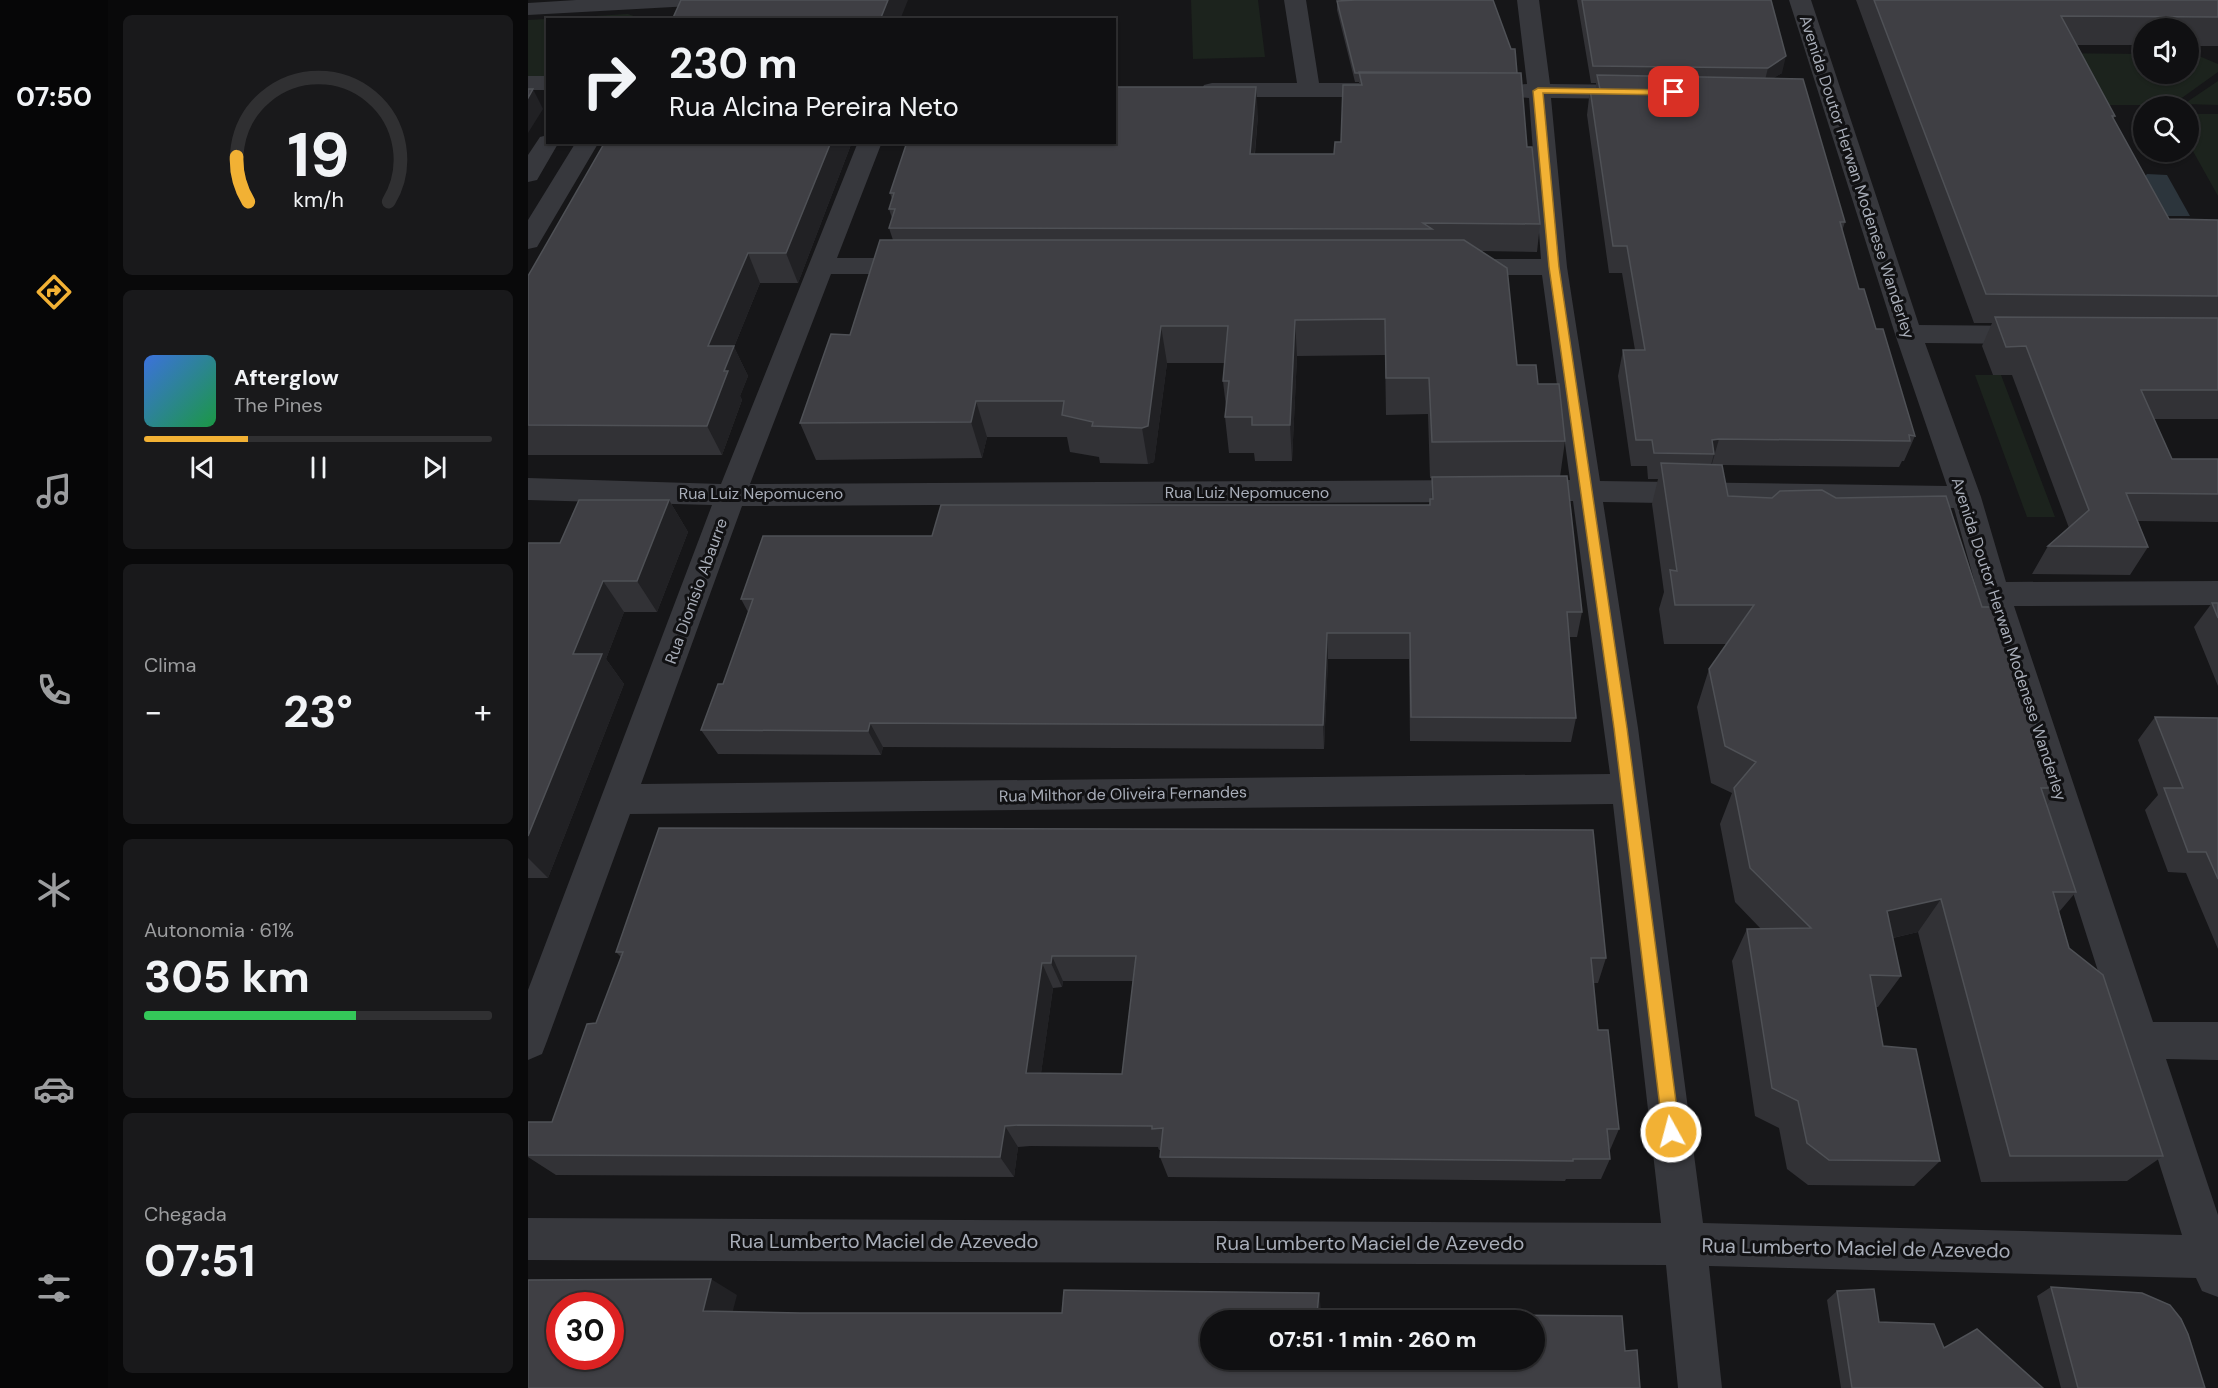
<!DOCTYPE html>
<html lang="pt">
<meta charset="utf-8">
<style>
body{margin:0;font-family:"DM Sans",sans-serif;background:#19191b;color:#f1f3f6;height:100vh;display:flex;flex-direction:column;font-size:22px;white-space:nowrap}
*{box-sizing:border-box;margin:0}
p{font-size:20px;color:#9c9d9f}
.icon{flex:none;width:33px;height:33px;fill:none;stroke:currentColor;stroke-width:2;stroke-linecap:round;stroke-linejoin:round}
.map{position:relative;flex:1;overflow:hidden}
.side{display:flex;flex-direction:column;gap:15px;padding:15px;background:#09090a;width:420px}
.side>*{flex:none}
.hud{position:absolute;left:18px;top:18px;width:570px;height:126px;border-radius:0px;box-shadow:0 2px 4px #0004,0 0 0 2px #303032;background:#101012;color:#f1f3f6;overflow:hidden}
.controls{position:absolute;left:1605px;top:18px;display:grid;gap:12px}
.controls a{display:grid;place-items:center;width:66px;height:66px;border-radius:50%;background:#101012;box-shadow:0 2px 4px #0004,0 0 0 2px #303032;font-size:30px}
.speed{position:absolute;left:18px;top:1292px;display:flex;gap:12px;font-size:30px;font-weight:700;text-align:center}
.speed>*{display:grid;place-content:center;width:78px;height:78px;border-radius:50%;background:#101012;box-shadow:0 2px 4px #0004,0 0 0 2px #303032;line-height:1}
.speed .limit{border:9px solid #d22;background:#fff;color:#111}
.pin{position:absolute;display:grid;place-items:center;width:51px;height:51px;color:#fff;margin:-26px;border-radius:12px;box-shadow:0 3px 9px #0006}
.me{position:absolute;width:66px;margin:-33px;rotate:353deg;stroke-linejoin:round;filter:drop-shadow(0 0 4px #0008)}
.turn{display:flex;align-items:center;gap:21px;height:126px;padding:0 24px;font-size:27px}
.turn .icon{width:78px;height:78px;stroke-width:2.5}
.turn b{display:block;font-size:42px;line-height:51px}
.big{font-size:45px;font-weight:700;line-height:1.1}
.side .card{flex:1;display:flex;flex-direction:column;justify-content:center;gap:9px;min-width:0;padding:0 21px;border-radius:9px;background:#19191b}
.side .dial{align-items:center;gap:0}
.dial svg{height:156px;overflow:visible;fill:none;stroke:#303032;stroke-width:7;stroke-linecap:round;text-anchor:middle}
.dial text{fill:#f1f3f6;stroke:none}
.song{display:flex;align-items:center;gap:18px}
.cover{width:72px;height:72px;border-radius:9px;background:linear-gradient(135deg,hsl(220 70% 55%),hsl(140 70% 35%))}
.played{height:6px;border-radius:3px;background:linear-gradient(90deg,#f2b134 30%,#303032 30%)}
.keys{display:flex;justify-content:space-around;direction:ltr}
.heat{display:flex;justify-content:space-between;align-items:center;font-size:33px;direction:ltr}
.charge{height:9px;border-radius:4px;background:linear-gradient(90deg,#34c759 61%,#303032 0)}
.trip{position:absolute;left:672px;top:1310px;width:345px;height:60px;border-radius:30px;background:#101012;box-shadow:0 2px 4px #0004,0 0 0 2px #303032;font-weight:700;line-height:60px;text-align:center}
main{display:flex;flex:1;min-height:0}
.tabs{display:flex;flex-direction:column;width:108px;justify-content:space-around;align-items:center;background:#060607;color:#9c9d9f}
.tabs .icon{width:42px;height:42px}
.tabs .on{color:#f2b134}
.tabs b{font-size:27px;color:#f1f3f6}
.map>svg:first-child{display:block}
.green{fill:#1c231d}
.water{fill:#2c353c}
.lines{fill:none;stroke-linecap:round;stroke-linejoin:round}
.minor{fill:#37383d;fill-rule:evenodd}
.wall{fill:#323236;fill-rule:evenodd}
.shaded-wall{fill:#212124}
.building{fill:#3f3f44;stroke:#4f5156;stroke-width:1.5;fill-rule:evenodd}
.route{fill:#f2b134;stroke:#9d7322;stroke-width:1.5}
.labels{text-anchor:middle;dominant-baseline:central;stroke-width:6;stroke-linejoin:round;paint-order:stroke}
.street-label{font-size:16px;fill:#a8adb8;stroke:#111113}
.near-street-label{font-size:20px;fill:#a8adb8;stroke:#111113}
</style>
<main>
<nav class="tabs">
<b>07:50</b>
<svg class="icon on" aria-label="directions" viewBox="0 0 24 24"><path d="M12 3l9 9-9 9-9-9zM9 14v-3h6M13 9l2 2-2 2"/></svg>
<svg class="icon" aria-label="music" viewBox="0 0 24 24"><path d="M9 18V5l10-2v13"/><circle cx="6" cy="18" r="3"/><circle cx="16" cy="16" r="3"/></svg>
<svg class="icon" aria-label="phone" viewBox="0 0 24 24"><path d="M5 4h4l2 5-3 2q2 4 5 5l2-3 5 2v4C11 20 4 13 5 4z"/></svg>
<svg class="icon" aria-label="climate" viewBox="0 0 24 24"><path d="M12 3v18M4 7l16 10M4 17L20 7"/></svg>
<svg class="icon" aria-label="car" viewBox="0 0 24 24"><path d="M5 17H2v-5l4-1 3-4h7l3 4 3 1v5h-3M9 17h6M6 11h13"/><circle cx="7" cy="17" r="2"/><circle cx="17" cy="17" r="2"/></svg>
<svg class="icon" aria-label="filters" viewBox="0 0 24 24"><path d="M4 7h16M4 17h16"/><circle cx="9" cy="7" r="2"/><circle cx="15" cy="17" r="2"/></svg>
</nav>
<section class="side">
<div class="card dial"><svg viewBox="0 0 100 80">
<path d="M14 69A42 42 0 1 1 86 69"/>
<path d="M14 69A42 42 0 0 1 8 46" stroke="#f2b134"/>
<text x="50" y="56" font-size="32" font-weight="700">19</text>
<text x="50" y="72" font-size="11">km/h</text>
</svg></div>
<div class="card">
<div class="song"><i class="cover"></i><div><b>Afterglow</b><p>The Pines</p></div></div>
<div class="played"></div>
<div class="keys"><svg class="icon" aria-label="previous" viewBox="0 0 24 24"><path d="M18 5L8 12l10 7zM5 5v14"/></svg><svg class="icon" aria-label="pause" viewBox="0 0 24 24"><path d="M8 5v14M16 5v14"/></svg><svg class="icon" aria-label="next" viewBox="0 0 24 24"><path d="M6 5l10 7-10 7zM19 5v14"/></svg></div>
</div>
<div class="card"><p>Clima</p>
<div class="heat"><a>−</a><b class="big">23°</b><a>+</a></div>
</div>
<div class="card"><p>Autonomia · 61%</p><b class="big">305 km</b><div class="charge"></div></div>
<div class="card"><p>Chegada</p><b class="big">07:51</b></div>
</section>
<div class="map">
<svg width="1690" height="1388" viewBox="0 0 1690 1388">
<rect width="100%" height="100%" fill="#161618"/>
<path class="green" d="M 663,0 L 730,0 L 737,57 L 665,59 Z
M 100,14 L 114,19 L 20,20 L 19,77 L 0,77 L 0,20 Z
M 1516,53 L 1615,54 L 1616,74 L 1660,74 L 1661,54 L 1671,56 L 1690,64 L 1690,72 L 1644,105 L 1478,105 Z
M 1690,81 L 1690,105 L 1656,104 Z
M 1660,114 L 1690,114 L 1690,196 L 1661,144 Z
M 1447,375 L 1473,375 L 1527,517 L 1499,517 Z"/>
<path class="water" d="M 1619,174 L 1639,175 L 1662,216 L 1621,216 L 1607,188 Z"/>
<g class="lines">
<path class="minor" d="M 48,0 L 174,0 L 170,4 L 163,6 L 0,15 L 0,3 Z
M 756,0 L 778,0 L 791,83 L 861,83 L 869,85 L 872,90 L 869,95 L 861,97 L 684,97 L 676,95 L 673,90 L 676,85 L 684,83 L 769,83 Z
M 989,0 L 1011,0 L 1022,84 L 1107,85 L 1115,87 L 1118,92 L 1115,97 L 1107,99 L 1023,98 L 1039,267 L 1072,481 L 1419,486 L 1367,334 L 1261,0 L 1283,0 L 1391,325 L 1504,326 L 1513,329 L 1517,335 L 1513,341 L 1504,344 L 1397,343 L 1453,497 L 1478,582 L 1690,581 L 1690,605 L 1486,606 L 1625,1022 L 1690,1022 L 1690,1060 L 1638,1059 L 1690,1215 L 1690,1297 L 1674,1291 L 1668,1278 L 1181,1266 L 1194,1388 L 1150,1388 L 1138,1265 L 0,1260 L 0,1218 L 1133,1223 L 1085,804 L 102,814 L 19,1041 L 14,1054 L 0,1060 L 0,990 L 184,505 L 0,500 L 0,478 L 193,484 L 330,142 L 354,142 L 309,258 L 388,258 L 397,260 L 401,266 L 397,272 L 388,274 L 303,274 L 222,484 L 947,480 L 957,483 L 962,491 L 957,499 L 947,502 L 214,506 L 113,784 L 1082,774 L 1045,501 L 995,501 L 985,498 L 980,490 L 985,482 L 995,479 L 1042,480 L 1014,275 L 932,275 L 923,273 L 919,267 L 923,261 L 932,259 L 1013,259 L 1001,98 L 979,96 L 976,91 L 979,86 L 999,84 ZM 1075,502 L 1426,508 L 1450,594 L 1654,1235 L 1175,1223 L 1110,728 Z
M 0,76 L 20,76 L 20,90 L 0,90 Z
M 20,135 L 20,142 L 31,142 L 9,180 L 0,182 L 0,155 L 12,137 Z
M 48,142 L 71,142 L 9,247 L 0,249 L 0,220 Z"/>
</g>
<path class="wall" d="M 1049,0 L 1243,0 L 1254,73 L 1245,78 L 1317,222 L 1314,231 L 1331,289 L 1348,329 L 1387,436 L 1376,461 L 1374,461 L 1371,467 L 1194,465 L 1200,496 L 1454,607 L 1512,738 L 1532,788 L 1519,805 L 1548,892 L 1531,912 L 1541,948 L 1635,1156 L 1599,1181 L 1453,1182 L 1390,932 L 1365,938 L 1373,976 L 1350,1007 L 1348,1007 L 1355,1046 L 1412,1161 L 1386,1186 L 1280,1185 L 1259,1169 L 1251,1128 L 1227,1116 L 1204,961 L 1219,929 L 1233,929 L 1207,902 L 1192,824 L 1204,793 L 1183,783 L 1169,707 L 1181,669 L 1198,644 L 1136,644 L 1131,609 L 1136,592 L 1124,504 L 1130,479 L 1120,479 L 1119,466 L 1103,466 L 1090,376 L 1095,350 L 1107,350 L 1094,273 L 1081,273 L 1059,115 L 1062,89 L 1068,89 L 1068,83 L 1063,83 Z
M 1328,0 L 1690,0 L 1690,46 L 1660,46 L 1660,28 L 1616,28 L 1616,45 L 1548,45 L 1587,116 L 1585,120 L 1641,219 L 1690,220 L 1690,419 L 1626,419 L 1644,459 L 1690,459 L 1690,522 L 1610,521 L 1620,547 L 1602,575 L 1504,574 L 1520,546 L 1541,528 L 1484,375 L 1465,375 L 1454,346 L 1464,323 L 1446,323 Z
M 809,1 L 989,73 L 999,147 L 1012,224 L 1009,252 L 953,251 L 989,365 L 1010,384 L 1037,441 L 1032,477 L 1054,612 L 1049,637 L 1041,637 L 1048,718 L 1043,742 L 882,741 L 881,659 L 800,659 L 796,749 L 355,747 L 353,755 L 190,754 L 173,730 L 195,684 L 220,612 L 213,599 L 404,536 L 901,505 L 903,499 L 904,478 L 902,478 L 900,414 L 858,415 L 857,355 L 769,356 L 764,461 L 727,461 L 726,453 L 701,453 L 697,417 L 698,407 L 695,381 L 697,363 L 639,363 L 626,462 L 620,464 L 572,463 L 571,457 L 542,452 L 539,437 L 459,437 L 454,458 L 288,460 L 272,423 L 322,335 L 365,240 L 361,228 L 364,218 L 361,209 L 364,199 L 362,193 L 730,115 L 727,154 L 806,154 L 813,142 L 831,85 L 831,82 L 827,82 L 809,10 Z
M 324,142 L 270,283 L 232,283 L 206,347 L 220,376 L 212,396 L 214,400 L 194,455 L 0,455 L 0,276 Z
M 141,500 L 160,532 L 129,612 L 96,612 L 78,659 L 96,684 L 20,878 L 0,878 L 0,543 L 32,543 Z
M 1684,603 L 1690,603 L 1690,686 L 1666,627 Z
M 1627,717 L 1690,718 L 1690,949 L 1658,873 L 1640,872 L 1617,810 L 1630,795 L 1610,740 Z
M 88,952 L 1078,958 L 1070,983 L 1065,983 L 1070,1030 L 1091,1129 L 1082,1150 L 1081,1150 L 1082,1159 L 1073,1179 L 1038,1179 L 1037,1181 L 640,1177 L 632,1157 L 633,1150 L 631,1150 L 630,1147 L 502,1146 L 490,1147 L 486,1177 L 28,1175 L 0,1157 L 0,1122 L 24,1122 L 68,1023 L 93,957 ZM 535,981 L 605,981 L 594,1074 L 513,1073 L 525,988 L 534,987 Z
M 1523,1287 L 1677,1388 L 1533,1388 L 1509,1296 Z
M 1309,1291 L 1351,1322 L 1515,1388 L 1313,1388 L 1299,1300 Z"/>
<path class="shaded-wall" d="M 360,0 L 380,0 L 372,20 L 352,20 Z
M 1258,56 L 1254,73 L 1236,84 L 1240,68 Z
M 728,87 L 730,115 L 724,182 L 722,154 Z
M 5,89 L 15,109 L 0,133 L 0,98 Z
M 303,142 L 324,142 L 270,283 L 258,253 Z
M 220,253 L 232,283 L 206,347 L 220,376 L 212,396 L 214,400 L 194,455 L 179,426 L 180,346 Z
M 767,320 L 769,356 L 764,461 L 762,425 Z
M 633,326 L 639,363 L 626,462 L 620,464 L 614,428 Z
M 448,401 L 459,437 L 454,458 L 443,422 Z
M 1191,439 L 1184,464 L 1183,465 L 1186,454 L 1184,440 Z
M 141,500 L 160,532 L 129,612 L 109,581 Z
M 75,581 L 96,612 L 78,659 L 96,684 L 20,878 L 0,858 L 0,836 L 45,654 Z
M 799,633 L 800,659 L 796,749 L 795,725 Z
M 342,723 L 355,747 L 353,755 L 340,731 Z
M 1413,899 L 1390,932 L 1338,944 L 1359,911 Z
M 524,956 L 535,981 L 534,987 L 523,963 Z
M 514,963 L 525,988 L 510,1095 L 498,1073 Z
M 477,1126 L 490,1147 L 486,1177 L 472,1157 Z
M 183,1279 L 209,1295 L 201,1326 L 175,1311 Z
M 791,1293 L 793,1309 L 792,1320 L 789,1314 Z"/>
<path class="building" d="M 153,0 L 360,0 L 352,20 L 144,20 Z
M 828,0 L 965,0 L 983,49 L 987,49 L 989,73 L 827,73 L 809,1 Z
M 1054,0 L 1243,0 L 1258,56 L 1240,68 L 1065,66 Z
M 1346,0 L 1690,0 L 1690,17 L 1533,16 L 1587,116 L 1584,116 L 1641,219 L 1690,220 L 1690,296 L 1458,294 Z
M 831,72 L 993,73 L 999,147 L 1004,147 L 1012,224 L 895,223 L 904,229 L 361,228 L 367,209 L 361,209 L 366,193 L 362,193 L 379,142 L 586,142 L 586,87 L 728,87 L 722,154 L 806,154 L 807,142 L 813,142 L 815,85 L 834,85 Z
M 1069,75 L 1275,79 L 1317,222 L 1312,222 L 1331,289 L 1336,289 L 1348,329 L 1355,329 L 1387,436 L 1381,435 L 1382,441 L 1191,439 L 1184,440 L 1186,454 L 1126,453 L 1124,440 L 1108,440 L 1095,350 L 1117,350 L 1099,246 L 1085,246 L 1062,89 L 1072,89 Z
M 0,89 L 5,89 L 0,98 Z
M 77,142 L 303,142 L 258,253 L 220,253 L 180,346 L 206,346 L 196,371 L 200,371 L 179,426 L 0,425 L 0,276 Z
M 352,240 L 936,240 L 979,268 L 989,365 L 1008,365 L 1010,384 L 1031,384 L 1037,441 L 904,442 L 901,378 L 858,378 L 857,319 L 767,320 L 762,425 L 724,425 L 724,417 L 697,417 L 701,381 L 695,381 L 700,326 L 633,326 L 620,426 L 614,428 L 564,426 L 565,422 L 534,415 L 536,401 L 448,401 L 443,422 L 272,423 L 303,334 L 322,335 Z
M 1467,317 L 1690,318 L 1690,390 L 1613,390 L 1644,459 L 1690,459 L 1690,494 L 1598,493 L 1620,547 L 1520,546 L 1561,510 L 1498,346 L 1478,347 Z
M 1133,463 L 1194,465 L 1200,496 L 1244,498 L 1252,491 L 1294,490 L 1308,498 L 1418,496 L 1454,607 L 1468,607 L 1512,738 L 1516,738 L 1532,788 L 1513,788 L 1548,892 L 1525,892 L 1541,948 L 1575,975 L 1635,1156 L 1482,1156 L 1413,899 L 1359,911 L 1373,976 L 1342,975 L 1355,1046 L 1388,1049 L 1412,1161 L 1301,1160 L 1279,1143 L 1270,1101 L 1244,1088 L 1219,929 L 1283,928 L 1222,868 L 1206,788 L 1228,762 L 1197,746 L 1181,669 L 1226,605 L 1147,605 L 1142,570 L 1149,571 Z
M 1039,476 L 1054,612 L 1039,612 L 1048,718 L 883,717 L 882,633 L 799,633 L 795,725 L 342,723 L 340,731 L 173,730 L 190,684 L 195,684 L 225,599 L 213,599 L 235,536 L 404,536 L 413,505 L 902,505 L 902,499 L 905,499 L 904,477 Z
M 51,500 L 141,500 L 109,581 L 75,581 L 45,654 L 74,654 L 0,836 L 0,543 L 32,543 Z
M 1684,603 L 1690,603 L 1690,618 Z
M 1627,717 L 1690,718 L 1690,879 L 1678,852 L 1660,852 L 1636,788 L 1655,788 Z
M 131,828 L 1065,830 L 1078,958 L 1063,958 L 1070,1030 L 1080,1030 L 1091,1129 L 1079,1129 L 1082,1159 L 1045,1159 L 1045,1161 L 632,1157 L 635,1128 L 624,1129 L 624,1126 L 490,1125 L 477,1126 L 472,1157 L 0,1155 L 0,1122 L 24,1122 L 59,1024 L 68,1023 L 95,952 L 88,952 ZM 524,956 L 608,956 L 594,1074 L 498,1073 L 514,963 L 523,963 Z
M 183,1279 L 175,1311 L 272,1313 L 534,1313 L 536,1290 L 791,1293 L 789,1314 L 1094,1316 L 1097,1351 L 1109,1350 L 1112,1388 L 0,1388 L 0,1280 ZM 32,1305 L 82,1305 L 82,1356 L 32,1356 ZM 682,1320 L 1006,1320 L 1006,1359 L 682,1359 Z
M 1523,1287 L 1614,1293 L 1642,1305 L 1653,1319 L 1660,1334 L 1677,1388 L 1550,1388 Z
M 1346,1289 L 1351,1322 L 1406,1324 L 1416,1348 L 1449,1329 L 1515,1388 L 1324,1388 L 1309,1291 Z"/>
<path class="route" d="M 1010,88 L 1146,90 L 1150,92 L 1146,95 L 1015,93 L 1031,267 L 1099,728 L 1152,1132 L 1149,1138 L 1143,1140 L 1137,1138 L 1135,1132 L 1086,728 L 1021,267 L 1005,91 Z"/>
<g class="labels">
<g class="street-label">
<text transform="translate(1329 177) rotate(72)">Avenida Doutor Herwan Modenese Wanderley</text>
<text x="719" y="492">Rua Luiz Nepomuceno</text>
<text x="233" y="493">Rua Luiz Nepomuceno</text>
<text transform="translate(168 591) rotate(-70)">Rua Dionísio Abaurre</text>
<text transform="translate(1481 639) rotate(72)">Avenida Doutor Herwan Modenese Wanderley</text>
<text transform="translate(595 794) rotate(-1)">Rua Milthor de Oliveira Fernandes</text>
</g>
<g class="near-street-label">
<text x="356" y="1241">Rua Lumberto Maciel de Azevedo</text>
<text x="842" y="1243">Rua Lumberto Maciel de Azevedo</text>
<text transform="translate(1328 1248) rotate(1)">Rua Lumberto Maciel de Azevedo</text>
</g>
</g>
</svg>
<div class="controls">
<a><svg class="icon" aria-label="sound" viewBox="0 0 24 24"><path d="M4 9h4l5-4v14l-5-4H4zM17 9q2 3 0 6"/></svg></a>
<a><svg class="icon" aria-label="search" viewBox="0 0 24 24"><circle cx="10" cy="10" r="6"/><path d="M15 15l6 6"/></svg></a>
</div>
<div class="speed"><div class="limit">30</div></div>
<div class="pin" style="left:1146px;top:92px;background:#d93025"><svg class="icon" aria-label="arrive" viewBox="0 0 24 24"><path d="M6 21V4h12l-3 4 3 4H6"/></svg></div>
<svg class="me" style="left:1143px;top:1132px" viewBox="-20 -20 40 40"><circle r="17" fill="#f2b134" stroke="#fff" stroke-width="3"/><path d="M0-11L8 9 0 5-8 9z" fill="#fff"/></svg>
<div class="trip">07:51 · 1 min · 260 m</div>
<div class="hud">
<div class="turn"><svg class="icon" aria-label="right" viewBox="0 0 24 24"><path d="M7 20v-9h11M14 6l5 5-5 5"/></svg><div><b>230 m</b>Rua Alcina Pereira Neto</div></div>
</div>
</div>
</main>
